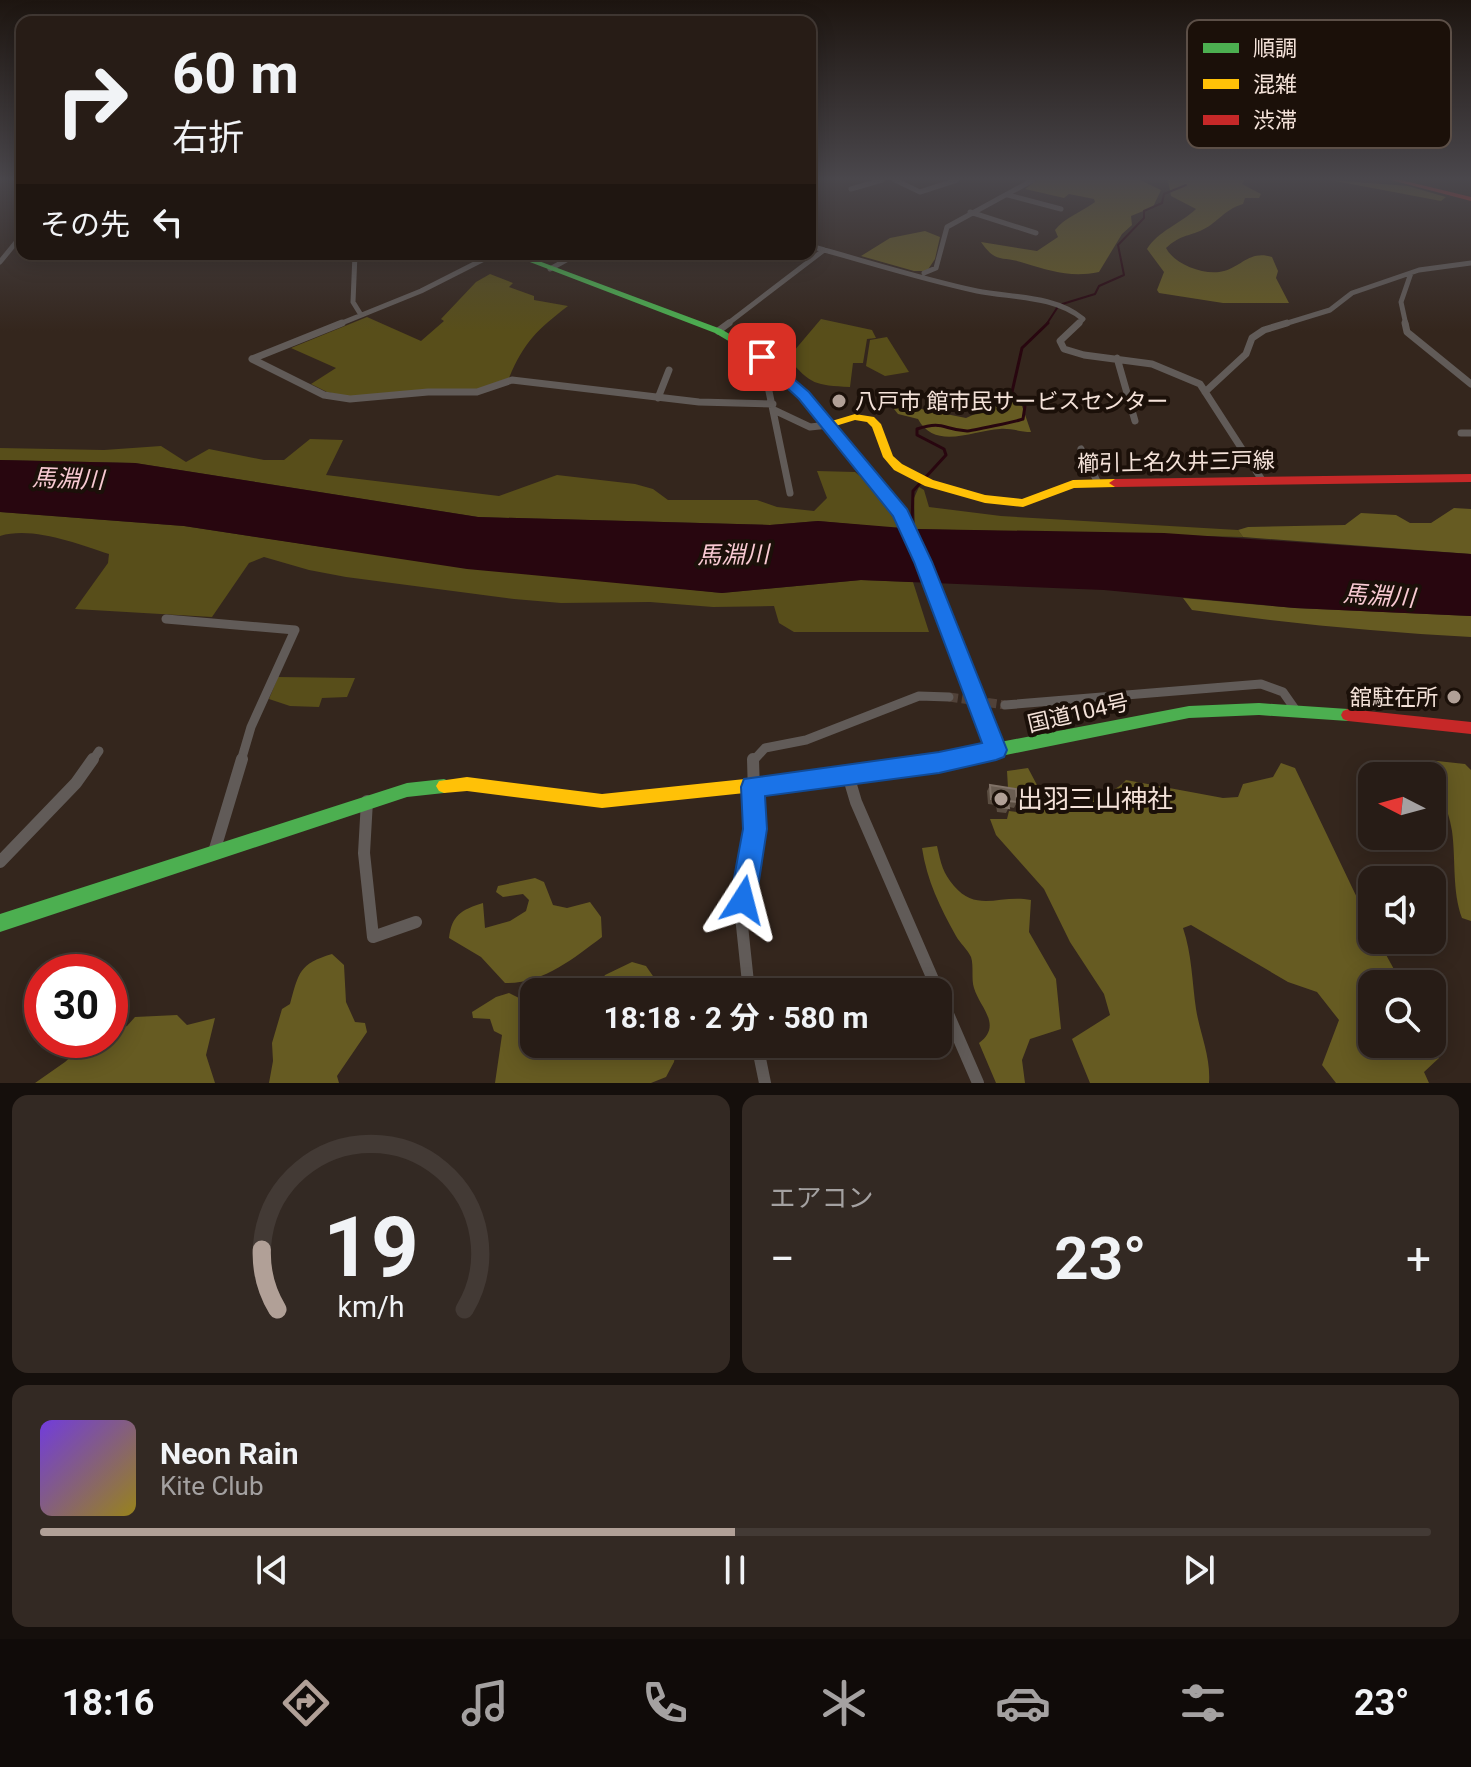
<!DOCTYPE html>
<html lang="ja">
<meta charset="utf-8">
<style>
body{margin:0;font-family:Roboto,"Noto Sans JP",sans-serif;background:#332923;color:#f1f3f6;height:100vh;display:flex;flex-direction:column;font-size:30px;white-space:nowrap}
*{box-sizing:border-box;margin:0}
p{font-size:26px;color:#a4a1a1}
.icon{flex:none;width:44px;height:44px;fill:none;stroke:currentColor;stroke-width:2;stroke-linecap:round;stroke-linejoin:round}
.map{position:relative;height:1083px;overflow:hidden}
.panel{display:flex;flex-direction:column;gap:12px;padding:12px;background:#150f0c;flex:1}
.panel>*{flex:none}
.banner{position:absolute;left:16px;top:16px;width:800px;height:244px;border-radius:16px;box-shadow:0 4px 20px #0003,0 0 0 2px #433a35;background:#271c16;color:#f1f3f6;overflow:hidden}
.needle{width:52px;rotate:276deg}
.buttons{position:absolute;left:1358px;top:762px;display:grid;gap:16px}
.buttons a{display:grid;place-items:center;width:88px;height:88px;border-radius:16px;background:#271c16;box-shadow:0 4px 20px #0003,0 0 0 2px #433a35;font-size:40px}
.speed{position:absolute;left:24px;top:954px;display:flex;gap:16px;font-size:40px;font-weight:700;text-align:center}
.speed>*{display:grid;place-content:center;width:104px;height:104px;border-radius:50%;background:#271c16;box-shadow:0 4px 20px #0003,0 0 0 2px #433a35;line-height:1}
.speed .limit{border:12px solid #d22;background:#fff;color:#111}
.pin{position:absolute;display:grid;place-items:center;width:68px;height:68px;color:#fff;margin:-34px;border-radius:16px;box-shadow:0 4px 12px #0006}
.me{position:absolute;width:88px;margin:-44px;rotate:9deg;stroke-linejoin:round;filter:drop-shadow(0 0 6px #0008)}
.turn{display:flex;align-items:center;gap:28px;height:168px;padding:0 24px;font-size:36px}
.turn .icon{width:104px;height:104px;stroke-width:2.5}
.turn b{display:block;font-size:56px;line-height:68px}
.then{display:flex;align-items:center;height:76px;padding:0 24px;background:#0003;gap:16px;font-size:30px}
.big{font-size:60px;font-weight:700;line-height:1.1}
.panel .tile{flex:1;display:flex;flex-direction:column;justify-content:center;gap:12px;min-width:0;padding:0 28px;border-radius:16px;background:#332923}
.panel .dial{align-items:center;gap:0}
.dial svg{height:208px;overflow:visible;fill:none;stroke:#433a35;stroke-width:7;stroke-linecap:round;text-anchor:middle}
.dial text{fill:#f1f3f6;stroke:none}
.song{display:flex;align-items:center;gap:24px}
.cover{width:96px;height:96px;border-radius:12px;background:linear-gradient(135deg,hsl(260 70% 55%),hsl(50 70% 35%))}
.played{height:8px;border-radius:4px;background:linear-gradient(90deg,#b1a097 50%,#433a35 50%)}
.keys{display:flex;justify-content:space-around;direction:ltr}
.heat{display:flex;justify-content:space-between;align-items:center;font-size:44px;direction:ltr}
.panel .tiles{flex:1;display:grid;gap:12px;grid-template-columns:1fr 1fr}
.tile:last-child{grid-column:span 2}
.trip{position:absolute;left:520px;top:978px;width:432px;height:80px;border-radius:16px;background:#271c16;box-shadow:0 4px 20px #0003,0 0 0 2px #433a35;font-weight:700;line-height:80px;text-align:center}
.dock{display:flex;height:128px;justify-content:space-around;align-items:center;background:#100b09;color:#a4a1a1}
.dock .icon{width:56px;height:56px}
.dock .selected{color:#b1a097}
.dock b{font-size:36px;color:#f1f3f6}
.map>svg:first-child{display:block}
.green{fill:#584e1a}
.forest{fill:#665b22}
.water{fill:#28060f}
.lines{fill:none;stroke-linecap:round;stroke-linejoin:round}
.stream-far1{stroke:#28060f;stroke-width:2}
.stream{stroke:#28060f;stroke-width:3}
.street-tunnel{stroke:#514239;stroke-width:9;stroke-dasharray:9 4;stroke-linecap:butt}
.street-far3{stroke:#615b58;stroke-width:5}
.street-far2{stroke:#615b58;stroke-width:7}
.street-far1{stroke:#615b58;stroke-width:9}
.street{stroke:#615b58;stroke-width:12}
.fast{fill:#4caf50;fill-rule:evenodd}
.slow{fill:#ffc107;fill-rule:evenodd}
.jam{fill:#c62828;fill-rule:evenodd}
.wall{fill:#5a4d41}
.building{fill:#6a5d52;stroke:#807267;stroke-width:2}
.route{fill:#1a73e8;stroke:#114b97;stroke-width:2}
.poi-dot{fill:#b1a097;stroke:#1b1009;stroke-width:3}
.labels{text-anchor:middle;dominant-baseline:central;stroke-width:8;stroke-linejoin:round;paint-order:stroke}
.poi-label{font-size:22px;fill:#f4e2d9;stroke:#1b1009;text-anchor:start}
.street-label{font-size:22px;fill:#f4e2d9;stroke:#1b1009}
.water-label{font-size:24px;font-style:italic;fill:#f9cad3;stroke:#1b1009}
.near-poi-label{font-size:26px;fill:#f4e2d9;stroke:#1b1009;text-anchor:start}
.key{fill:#1b1009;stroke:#5c4f47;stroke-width:2}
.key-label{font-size:22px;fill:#f4e2d9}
</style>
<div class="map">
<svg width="1471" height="1083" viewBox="0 0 1471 1083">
<rect width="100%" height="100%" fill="#34261d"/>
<path class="green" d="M 490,274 L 513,283 L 509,287 L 534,296 L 534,300 L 568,306 C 537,330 524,342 509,378 L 478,389 L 350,397 L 327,392 L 311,384 L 336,368 L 291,348 L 367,317 L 421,341 L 444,321 L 441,319 L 476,282 Z
M 821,319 L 872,330 L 876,338 L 867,339 L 863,363 L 853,363 L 850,387 C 815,385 811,385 788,358 Z
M 887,337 L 909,372 L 885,376 L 866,366 L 870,340 Z
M 310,439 L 343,440 L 326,475 L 499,496 L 557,475 L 635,484 L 653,489 L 668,500 L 757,500 L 777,507 L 814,511 L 827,498 L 817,471 L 855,472 L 901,509 L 903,529 L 818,521 L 770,525 L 478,517 L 135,463 L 0,460 L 0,448 L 104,450 L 161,446 L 186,462 L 209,449 L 264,460 L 284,460 Z
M 919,487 L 924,490 L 929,507 L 1001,516 L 1238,530 L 1243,537 L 915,529 L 914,498 Z
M 0,512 L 184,526 L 336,549 L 721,593 L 861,580 L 913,582 L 929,632 L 794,632 L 779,623 L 774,606 L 713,607 L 650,602 L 561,603 L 514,599 L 346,577 L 309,570 L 264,557 L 249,563 L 212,617 L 75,609 L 108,563 L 109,554 C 77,544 33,526 0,536 Z
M 278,677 L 355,678 L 347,697 L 322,698 L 319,707 L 290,706 L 269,699 Z"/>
<path class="forest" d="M 1037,180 L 1140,180 L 1161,190 L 1153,207 L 1131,216 L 1132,225 L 1122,234 L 1099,272 C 1071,278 1051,271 1024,263 C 1002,255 997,265 981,242 L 1037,251 L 1058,237 L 1055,230 C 1064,218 1083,211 1095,202 L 1094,199 L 1069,194 L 1064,198 L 1025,189 Z
M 1168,180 L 1244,180 L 1242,184 L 1261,194 L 1259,198 L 1245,198 L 1243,204 C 1223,210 1217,224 1200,231 C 1185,237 1179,236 1166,248 C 1175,265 1205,276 1224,271 C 1242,266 1250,250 1272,257 L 1278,271 L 1276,278 L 1289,303 L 1223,303 L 1159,293 L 1157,290 L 1164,272 L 1147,249 C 1158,231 1180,224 1196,209 L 1171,196 Z
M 1330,180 L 1408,186 L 1446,197 L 1441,201 Z
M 925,231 L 940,237 L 935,259 L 927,271 L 914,271 L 861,256 L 890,238 Z
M 1006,400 L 1022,406 L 1031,432 C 1021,432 1010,428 1000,429 C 974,430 935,451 918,419 L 898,414 L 894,409 L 896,406 L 906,406 L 966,418 Z
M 1454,508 L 1471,509 L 1471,554 L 1243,537 L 1238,530 L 1248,527 L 1345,525 L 1361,513 L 1396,515 L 1410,523 L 1431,523 Z
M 1183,598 L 1295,608 L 1471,616 L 1471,637 C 1377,632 1285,623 1192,610 Z
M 1428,760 L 1465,764 L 1471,770 L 1471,921 L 1462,918 C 1452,891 1456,861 1452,831 C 1448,805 1436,785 1428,760 Z
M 1281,763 L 1295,768 L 1372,929 L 1372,940 L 1378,940 L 1402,984 L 1372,984 L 1372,1044 L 1432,1044 L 1432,1041 L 1439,1058 L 1424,1072 L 1429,1083 L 1336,1083 L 1322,1065 L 1339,1020 L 1317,992 L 1288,982 L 1191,925 L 1183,928 C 1192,955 1192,981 1196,1009 C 1200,1034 1211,1057 1209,1083 L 1090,1083 L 1072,1039 L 1110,1015 L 1104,994 L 1070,942 L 1044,889 L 996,835 L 990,819 L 1007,819 L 1009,811 L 1017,812 L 1015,791 L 1008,788 L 1007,771 L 1028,768 L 1046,802 C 1071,798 1108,801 1126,780 L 1223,798 L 1238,797 L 1243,784 L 1273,777 Z
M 937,846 C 941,864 943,873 954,886 C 977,913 1000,894 1031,900 L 1029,932 L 1056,979 L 1061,1029 L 1030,1039 L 1022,1060 L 1025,1083 L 996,1083 L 979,1043 C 1003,1025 980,1008 974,988 C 971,979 974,966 971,957 C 968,950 960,943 956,936 C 940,907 927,881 922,848 Z
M 535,878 L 544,882 L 553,905 L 567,908 L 590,902 L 601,917 L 602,937 C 574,958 543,984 505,983 L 481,957 L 449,938 C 452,915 461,910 483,903 L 485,928 L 510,921 L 526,911 L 529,900 L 523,894 L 503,897 L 496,892 L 498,886 Z
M 332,954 L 344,965 L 346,1002 L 355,1022 L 365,1023 L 367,1032 L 337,1076 L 339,1083 L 269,1083 L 273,1061 L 272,1043 L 282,1009 L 290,1004 C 299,972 299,964 332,954 Z
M 632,962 L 646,966 L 664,992 L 595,992 L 605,975 Z
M 509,993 L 525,1001 L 532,1046 L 540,1049 L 547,1044 L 677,1044 L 674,1062 L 666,1077 L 651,1083 L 495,1083 L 502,1035 L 494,1031 L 490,1019 L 473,1018 L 472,1012 L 496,997 Z
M 177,1015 L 187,1025 L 215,1018 L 206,1055 L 215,1083 L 35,1083 L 65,1062 L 90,1040 L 110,1040 L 110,1032 L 127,1026 L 135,1017 Z"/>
<path class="water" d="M 0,460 L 135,463 L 478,517 L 770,525 L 818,521 L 915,529 L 1164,533 L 1471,554 L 1471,616 L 1295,608 L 1104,590 L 861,580 L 722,593 L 467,569 L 184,526 L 0,512 Z"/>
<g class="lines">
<path class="stream-far1" d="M 1046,325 L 1059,305 L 1095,294 L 1099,286 L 1124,275 L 1118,245 L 1144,218 L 1144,211 L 1162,203 L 1164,194 L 1186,185"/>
<path class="stream" d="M 912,524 L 913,491 L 946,455 L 944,449 L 917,435 L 917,429 C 944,420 943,430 967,431 C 970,431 1018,421 1023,419 L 1025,406 L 1012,392 L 1022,348 L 1048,323"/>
<path class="street-tunnel" d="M 949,697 L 1005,705"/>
<path class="street-far3" d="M 895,180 L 920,192 L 957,180
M 851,189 L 882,180
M 1008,195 L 1061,209
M 970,212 L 1036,233
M 810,246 C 865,261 921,279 977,291 C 1012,298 1054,295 1083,319 L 1077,325
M 355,254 L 353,302 L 361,315
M 0,262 L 22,235
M 550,269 L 577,254
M 924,273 L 936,268 L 947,227 L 1033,180
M 337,325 L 421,291 L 494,254
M 726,325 L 824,250
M 1281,325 L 1330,310 L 1352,293 L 1419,270 L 1471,263
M 1406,325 L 1401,302 L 1411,273"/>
<path class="street-far2" d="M 1079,323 L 1060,341 L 1064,349 L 1084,355 L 1152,364 L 1200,384 L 1262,480
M 1405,323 L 1407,332 L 1471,384
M 718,331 L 729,323
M 1117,358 L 1135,421
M 252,359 L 324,395 L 350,399 L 428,392 L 477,392 L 512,380 L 699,402 L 773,404
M 252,359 L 342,323
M 771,363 L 765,372 L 790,493
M 1205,392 L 1246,354 L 1252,338 L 1264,330 L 1287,323
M 658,398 L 669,370
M 774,410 L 810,427 L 829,425
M 1461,433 L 1471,433
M 1081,449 L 1098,483"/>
<path class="street-far1" d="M 166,619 L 295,630 L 251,727 L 241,761
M 1005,705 L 1261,684 L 1283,692 L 1297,712
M 92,761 L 99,751
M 753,761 L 765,748 L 806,740 L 919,696 L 949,697"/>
<path class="street" d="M 848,775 L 856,802 L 978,1083
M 367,801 L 364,853 L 373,937 L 416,922
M 214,852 L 242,759
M 0,862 L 76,783 L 93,759
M 749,992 L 741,916 L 755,829 L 753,759
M 757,1044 L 765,1083"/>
<path class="fast" d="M 509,254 L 520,254 L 721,329 L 765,355 L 801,386 L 796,389 L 793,388 L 759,359 L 715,333 Z
M 957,645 L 962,647 L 964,651 L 1000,742 L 1189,706 L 1259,703 L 1348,709 L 1353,711 L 1355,715 L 1353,719 L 1348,721 L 1259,715 L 1189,718 L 996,757 L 991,755 L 988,750 L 950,651 L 952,647 Z
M 444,779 L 449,781 L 452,786 L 449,791 L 444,793 L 407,797 L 0,932 L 0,914 L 407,783 Z"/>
<path class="slow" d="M 855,414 L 874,417 L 881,424 L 893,456 L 902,464 L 933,480 L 985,495 L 1022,499 L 1073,480 L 1115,479 L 1121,483 L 1115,487 L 1074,488 L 1023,507 L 985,503 L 925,486 L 894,470 L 883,457 L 872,427 L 867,422 L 855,420 L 829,428 L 824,425 L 825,423 Z
M 996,743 L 1001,745 L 1004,750 L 1001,755 L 996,757 L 848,782 L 602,808 L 467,791 L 444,793 L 439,791 L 436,786 L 439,781 L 467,777 L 602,794 L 848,768 Z"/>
<path class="jam" d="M 1391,180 L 1401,180 L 1471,197 L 1471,201 Z
M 796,383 L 799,384 L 887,486 L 913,527 L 964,651 L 962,655 L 957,657 L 952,655 L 950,651 L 903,531 L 879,492 L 793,388 L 793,384 Z
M 1471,474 L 1471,482 L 1115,487 L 1109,483 L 1115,479 Z
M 1348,709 L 1471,722 L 1471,734 L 1348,721 L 1343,719 L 1341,715 L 1343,711 Z"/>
</g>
<path class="wall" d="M 990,785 L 1017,802 L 1014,808 L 1009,807 L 1006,813 L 997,812 L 996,805 L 988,804 L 987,791 Z"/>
<path class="building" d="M 990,785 L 1016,789 L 1017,802 L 1008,801 L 1009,808 L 1000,807 L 999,800 L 991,799 Z"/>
<linearGradient id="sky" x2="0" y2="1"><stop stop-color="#1d1510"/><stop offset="0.54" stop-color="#4a474c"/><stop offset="1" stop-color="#4a474c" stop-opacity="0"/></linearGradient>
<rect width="1471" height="331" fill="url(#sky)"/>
<path class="route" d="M 762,352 L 809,392 L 907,509 L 932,562 L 1007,750 L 1004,757 L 996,760 L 939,773 L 765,796 L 767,829 L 756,900 L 752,909 L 743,913 L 733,909 L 730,900 L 743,829 L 741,787 L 744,779 L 939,752 L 982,743 L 914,562 L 893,516 L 799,399 L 757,360 L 757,354 Z"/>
<g class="poi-dot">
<circle cx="839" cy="401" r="8"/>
<circle cx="1454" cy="697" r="8"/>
<circle cx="1001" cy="799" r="8"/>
</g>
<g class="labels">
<g class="poi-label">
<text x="855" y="401">八戸市 館市民サービスセンター</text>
<text x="1438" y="697" text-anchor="end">舘駐在所</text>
</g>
<g class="street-label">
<text transform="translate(1176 462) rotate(-1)">櫛引上名久井三戸線</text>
<text transform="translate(1078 713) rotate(-13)">国道104号</text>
</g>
<g class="water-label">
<text transform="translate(68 479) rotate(2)">馬淵川</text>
<text transform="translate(733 555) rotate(-1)">馬淵川</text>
<text transform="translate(1379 596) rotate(4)">馬淵川</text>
</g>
<g class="near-poi-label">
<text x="1017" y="799">出羽三山神社</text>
</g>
</g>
<rect x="1187" y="20" width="264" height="128" rx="12" class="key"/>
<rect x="1203" y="43" width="36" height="10" fill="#4caf50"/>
<rect x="1203" y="79" width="36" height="10" fill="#ffc107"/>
<rect x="1203" y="115" width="36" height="10" fill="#c62828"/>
<g class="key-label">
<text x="1253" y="56">順調</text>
<text x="1253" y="92">混雑</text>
<text x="1253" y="128">渋滞</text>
</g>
</svg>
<div class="buttons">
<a><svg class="needle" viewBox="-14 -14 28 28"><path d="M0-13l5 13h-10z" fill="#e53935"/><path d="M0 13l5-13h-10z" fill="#a4a1a1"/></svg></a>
<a><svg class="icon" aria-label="sound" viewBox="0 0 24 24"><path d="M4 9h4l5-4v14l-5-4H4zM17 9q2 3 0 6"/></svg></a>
<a><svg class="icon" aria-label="search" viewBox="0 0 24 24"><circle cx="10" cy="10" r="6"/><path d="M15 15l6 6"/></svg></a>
</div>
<div class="speed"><div class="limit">30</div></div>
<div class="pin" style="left:762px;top:357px;background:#d93025"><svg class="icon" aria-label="arrive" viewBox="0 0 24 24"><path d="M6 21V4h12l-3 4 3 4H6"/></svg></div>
<svg class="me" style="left:743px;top:900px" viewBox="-20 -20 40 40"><path d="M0-17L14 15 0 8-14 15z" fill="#1a73e8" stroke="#fff" stroke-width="4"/></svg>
<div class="trip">18:18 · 2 分 · 580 m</div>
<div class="banner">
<div class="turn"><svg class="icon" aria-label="right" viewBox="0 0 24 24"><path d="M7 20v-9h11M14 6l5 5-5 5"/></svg><div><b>60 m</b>右折</div></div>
<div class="then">その先<svg class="icon" aria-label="left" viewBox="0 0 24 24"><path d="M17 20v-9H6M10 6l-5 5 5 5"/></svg></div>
</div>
</div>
<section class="panel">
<div class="tiles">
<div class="tile dial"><svg viewBox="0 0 100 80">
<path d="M14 69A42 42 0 1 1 86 69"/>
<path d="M14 69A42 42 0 0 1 8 46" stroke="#b1a097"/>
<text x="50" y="56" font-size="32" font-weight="700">19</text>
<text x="50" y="72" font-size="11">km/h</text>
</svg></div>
<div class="tile"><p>エアコン</p>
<div class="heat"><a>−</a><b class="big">23°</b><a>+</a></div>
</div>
<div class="tile">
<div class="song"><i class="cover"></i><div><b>Neon Rain</b><p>Kite Club</p></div></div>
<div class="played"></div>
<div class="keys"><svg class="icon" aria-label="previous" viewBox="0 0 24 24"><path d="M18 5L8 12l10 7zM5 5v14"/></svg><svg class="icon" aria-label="pause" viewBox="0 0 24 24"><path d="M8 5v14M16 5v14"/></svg><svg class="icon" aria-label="next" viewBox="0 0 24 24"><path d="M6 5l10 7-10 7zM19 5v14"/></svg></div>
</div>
</div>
</section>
<nav class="dock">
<b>18:16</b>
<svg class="icon selected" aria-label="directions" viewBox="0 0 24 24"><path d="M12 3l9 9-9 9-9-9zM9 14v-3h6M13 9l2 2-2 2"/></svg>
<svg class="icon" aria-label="music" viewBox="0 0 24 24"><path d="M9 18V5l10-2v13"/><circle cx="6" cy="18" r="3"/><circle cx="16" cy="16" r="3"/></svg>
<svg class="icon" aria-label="phone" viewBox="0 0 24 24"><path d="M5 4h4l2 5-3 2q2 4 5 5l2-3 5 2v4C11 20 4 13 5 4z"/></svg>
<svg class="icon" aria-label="climate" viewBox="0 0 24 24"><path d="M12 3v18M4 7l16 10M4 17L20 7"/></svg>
<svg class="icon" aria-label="car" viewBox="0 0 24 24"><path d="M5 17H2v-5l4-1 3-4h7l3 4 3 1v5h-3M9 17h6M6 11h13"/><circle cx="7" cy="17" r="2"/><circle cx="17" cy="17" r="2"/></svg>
<svg class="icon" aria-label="filters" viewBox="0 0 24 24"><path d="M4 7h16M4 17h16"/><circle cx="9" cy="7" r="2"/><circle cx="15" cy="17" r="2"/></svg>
<b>23°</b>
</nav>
